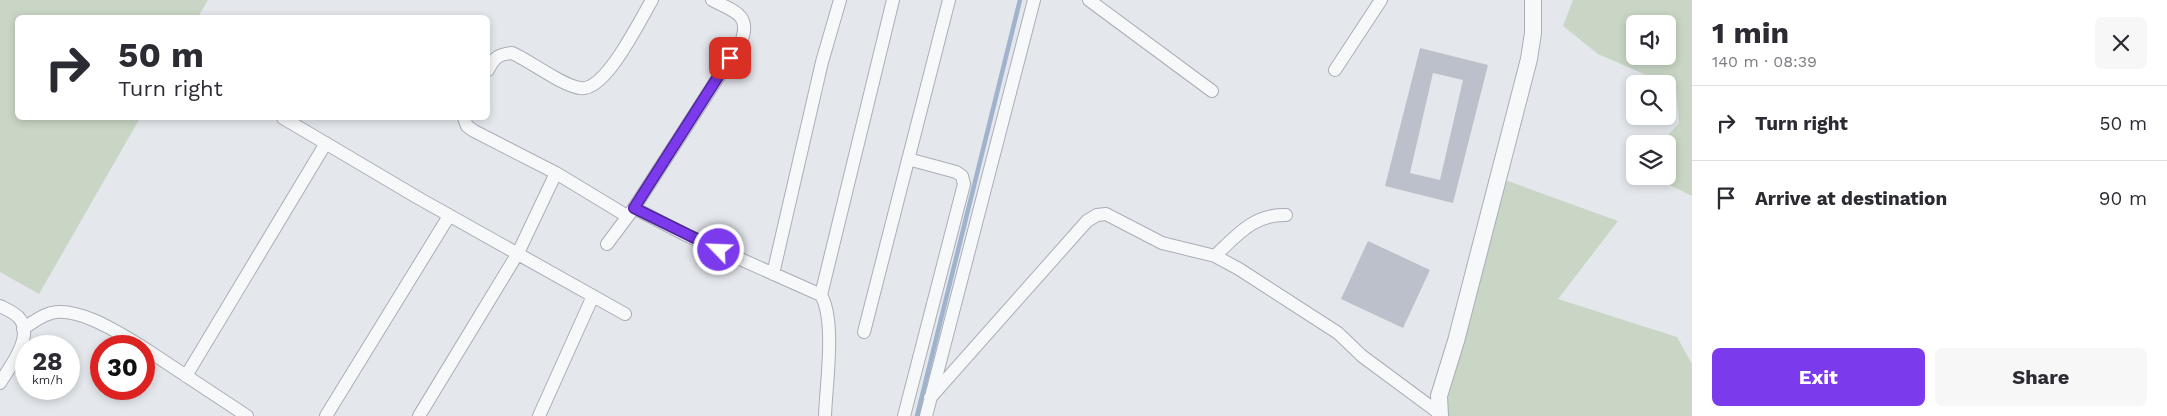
<!DOCTYPE html>
<meta charset="utf-8">
<style>
:root{--surface:#fff;--page:#f7f7f7;--text:#2b2b33;--muted:#7c7c81;--line:#e1e1e2;--accent:#7c3aed}
body{margin:0;font-family:"Work Sans",sans-serif;background:var(--page);color:var(--text);height:100vh;display:flex;flex-direction:column;font-size:19px;white-space:nowrap}
*{box-sizing:border-box;margin:0}
p{font-size:16px;color:var(--muted)}
.icon{flex:none;width:28px;height:28px;fill:none;stroke:currentColor;stroke-width:2;stroke-linecap:round;stroke-linejoin:round}
.map{position:relative;flex:1;overflow:hidden}
.drawer{display:flex;flex-direction:column;background:var(--surface);width:475px}
.drawer>*{flex:none}
.top-card{position:absolute;left:15px;top:15px;width:475px;height:105px;border-radius:8px;box-shadow:0 2px 8px #0003;background:#fff;color:var(--text);overflow:hidden}
.buttons{position:absolute;left:1626px;top:15px;display:grid;gap:10px}
.buttons a{display:grid;place-items:center;width:50px;height:50px;border-radius:8px;background:var(--surface);box-shadow:0 2px 8px #0003;font-size:25px}
.speed{position:absolute;left:15px;top:335px;display:flex;gap:10px;font-size:25px;font-weight:700;text-align:center}
.speed>*{display:grid;place-content:center;width:65px;height:65px;border-radius:50%;background:var(--surface);box-shadow:0 2px 8px #0003;line-height:1}
.speed small{font-size:12px;font-weight:400}
.speed .limit{border:8px solid #d22;background:#fff;color:#111}
.pin{position:absolute;display:grid;place-items:center;width:42px;height:42px;color:#fff;margin:-21px;border-radius:10px;box-shadow:0 2px 8px #0006}
.me{position:absolute;width:55px;margin:-28px;rotate:294deg;stroke-linejoin:round;filter:drop-shadow(0 0 4px #0008)}
.turn{display:flex;align-items:center;gap:18px;height:105px;padding:0 20px;font-size:22px}
.turn .icon{width:65px;height:65px;stroke-width:2.5}
.turn b{display:block;font-size:35px;line-height:42px}
.round{display:grid;place-items:center;flex:none;width:52px;height:52px;border-radius:8px;background:var(--page)}
.headline{display:flex;align-items:center;justify-content:space-between;height:85px;padding:0 20px}
h1{font-size:30px;font-weight:700;line-height:38px}
.primary-button{display:flex;gap:10px;margin-top:auto;padding:10px 20px}
.primary-button a{flex:1;height:58px;border-radius:8px;background:var(--accent);color:#fff;font-size:20px;font-weight:700;line-height:58px;text-align:center}
.primary-button a+a{background:var(--page);color:var(--text)}
ul{padding:0;list-style:none}
li{display:flex;align-items:center;gap:15px;height:75px;padding:0 20px;border-top:1px solid var(--line)}
li div{flex:1}
li b{display:block;font-size:19px}
li em{font-style:normal}
main{display:flex;flex:1;min-height:0}
.map>svg:first-child{display:block}
.green{fill:#c9d6c5;fill-rule:evenodd}
.lines{fill:none;stroke-linecap:round;stroke-linejoin:round}
.stream{stroke:#9fb4cc;stroke-width:4.5}
.building{fill:#bbc0ca;fill-rule:evenodd}
.minor-casing{stroke:#a9aeb7;stroke-width:14}
.tertiary-casing{stroke:#a9aeb7;stroke-width:18}
.minor{stroke:#f7f8fa;stroke-width:12}
.tertiary{stroke:#f7f8fa;stroke-width:16}
.route-casing{stroke:#51269a;stroke-width:12}
.route{stroke:#7c3aed;stroke-width:9}
</style>
<main>
<div class="map">
<svg width="1692" height="416" viewBox="0 0 1692 416">
<rect width="100%" height="100%" fill="#e4e7ec"/>
<path class="green" d="M 0,0 L 208,0 L 198,17 L 18,18 L 18,118 L 140,118 L 39,294 L 0,272 Z
M 1573,0 L 1692,0 L 1692,196 L 1651,176 L 1668,176 L 1668,144 L 1660,144 L 1679,123 L 1676,88 L 1598,54 L 1563,26 ZM 1635,24 L 1668,24 L 1668,56 L 1635,56 Z
M 1505,180 L 1618,221 L 1558,299 L 1677,337 L 1692,364 L 1692,416 L 1448,416 L 1446,406 L 1466,322 Z"/>
<g class="lines">
<path class="stream" d="M 917,416 L 1020,0"/>
</g>
<path class="building" d="M 1420,48 L 1488,65 L 1453,203 L 1385,186 ZM 1433,73 L 1463,80 L 1440,180 L 1410,173 Z
M 1368,241 L 1430,270 L 1403,328 L 1341,299 Z"/>
<g class="lines">
<defs>
<path id="minor" d="M 1089,0 L 1212,91
M 488,70 C 494,58 498,54 512,53 C 532,62 561,85 580,88 C 605,93 640,20 652,0
M 1335,70 L 1381,0
M 283,118 L 420,199 L 625,314
M 464,118 L 467,126 L 474,131 L 556,173 L 627,216
M 634,208 L 684,234 L 821,295 C 836,321 826,384 825,416
M 607,244 L 634,208 L 741,42 C 752,14 733,11 712,0
M 1215,256 C 1237,235 1254,214 1286,215
M 773,274 L 822,62 L 840,0
M 821,295 L 893,0
M 0,306 C 6,309 16,313 20,319 C 34,337 9,368 0,383
M 23,329 C 31,323 41,316 51,313 C 78,306 119,333 141,346
M 864,332 L 949,0
M 144,348 L 247,416
M 186,376 L 326,143
M 930,398 L 1087,221 L 1097,215 L 1106,214 L 1162,243 L 1215,256 L 1239,269 L 1338,333 L 1362,356 L 1439,413
M 326,416 L 449,216
M 419,416 L 518,253 L 556,173
M 539,416 L 593,296
M 904,416 L 964,184 L 962,176 L 956,172 L 908,159
M 926,416 L 1034,0"/>
<path id="tertiary" d="M 1440,416 L 1439,396 L 1456,341 L 1529,59 L 1533,33 L 1533,0"/>
</defs>
<use href="#minor" class="minor-casing"/>
<use href="#tertiary" class="tertiary-casing"/>
<use href="#minor" class="minor"/>
<use href="#tertiary" class="tertiary"/>
</g>
<g class="lines">
<defs>
<path id="route" d="M 719,250 L 634,208 L 730,58"/>
</defs>
<use href="#route" class="route-casing"/>
<use href="#route" class="route"/>
</g>
</svg>
<div class="buttons">
<a><svg class="icon" aria-label="sound" viewBox="0 0 24 24"><path d="M4 9h4l5-4v14l-5-4H4zM17 9q2 3 0 6"/></svg></a>
<a><svg class="icon" aria-label="search" viewBox="0 0 24 24"><circle cx="10" cy="10" r="6"/><path d="M15 15l6 6"/></svg></a>
<a><svg class="icon" aria-label="layers" viewBox="0 0 24 24"><path d="M12 4l9 5-9 5-9-5zM3 14l9 5 9-5"/></svg></a>
</div>
<div class="speed"><div>28<small>km/h</small></div><div class="limit">30</div></div>
<div class="pin" style="left:730px;top:58px;background:#d93025"><svg class="icon" aria-label="arrive" viewBox="0 0 24 24"><path d="M6 21V4h12l-3 4 3 4H6"/></svg></div>
<svg class="me" style="left:719px;top:250px" viewBox="-20 -20 40 40"><circle r="17" fill="#7c3aed" stroke="#fff" stroke-width="3"/><path d="M0-11L8 9 0 5-8 9z" fill="#fff"/></svg>
<div class="top-card">
<div class="turn"><svg class="icon" aria-label="right" viewBox="0 0 24 24"><path d="M7 20v-9h11M14 6l5 5-5 5"/></svg><div><b>50 m</b>Turn right</div></div>
</div>
</div>
<section class="drawer">
<div class="headline"><div><h1>1 min</h1><p>140 m · 08:39</p></div><a class="round"><svg class="icon" aria-label="close" viewBox="0 0 24 24"><path d="M6 6l12 12M18 6L6 18"/></svg></a></div>
<ul>
<li><svg class="icon" aria-label="right" viewBox="0 0 24 24"><path d="M7 20v-9h11M14 6l5 5-5 5"/></svg><div><b>Turn right</b></div><em>50 m</em></li>
<li><svg class="icon" aria-label="arrive" viewBox="0 0 24 24"><path d="M6 21V4h12l-3 4 3 4H6"/></svg><div><b>Arrive at destination</b></div><em>90 m</em></li>
</ul>
<div class="primary-button"><a>Exit</a><a>Share</a></div>
</section>
</main>
